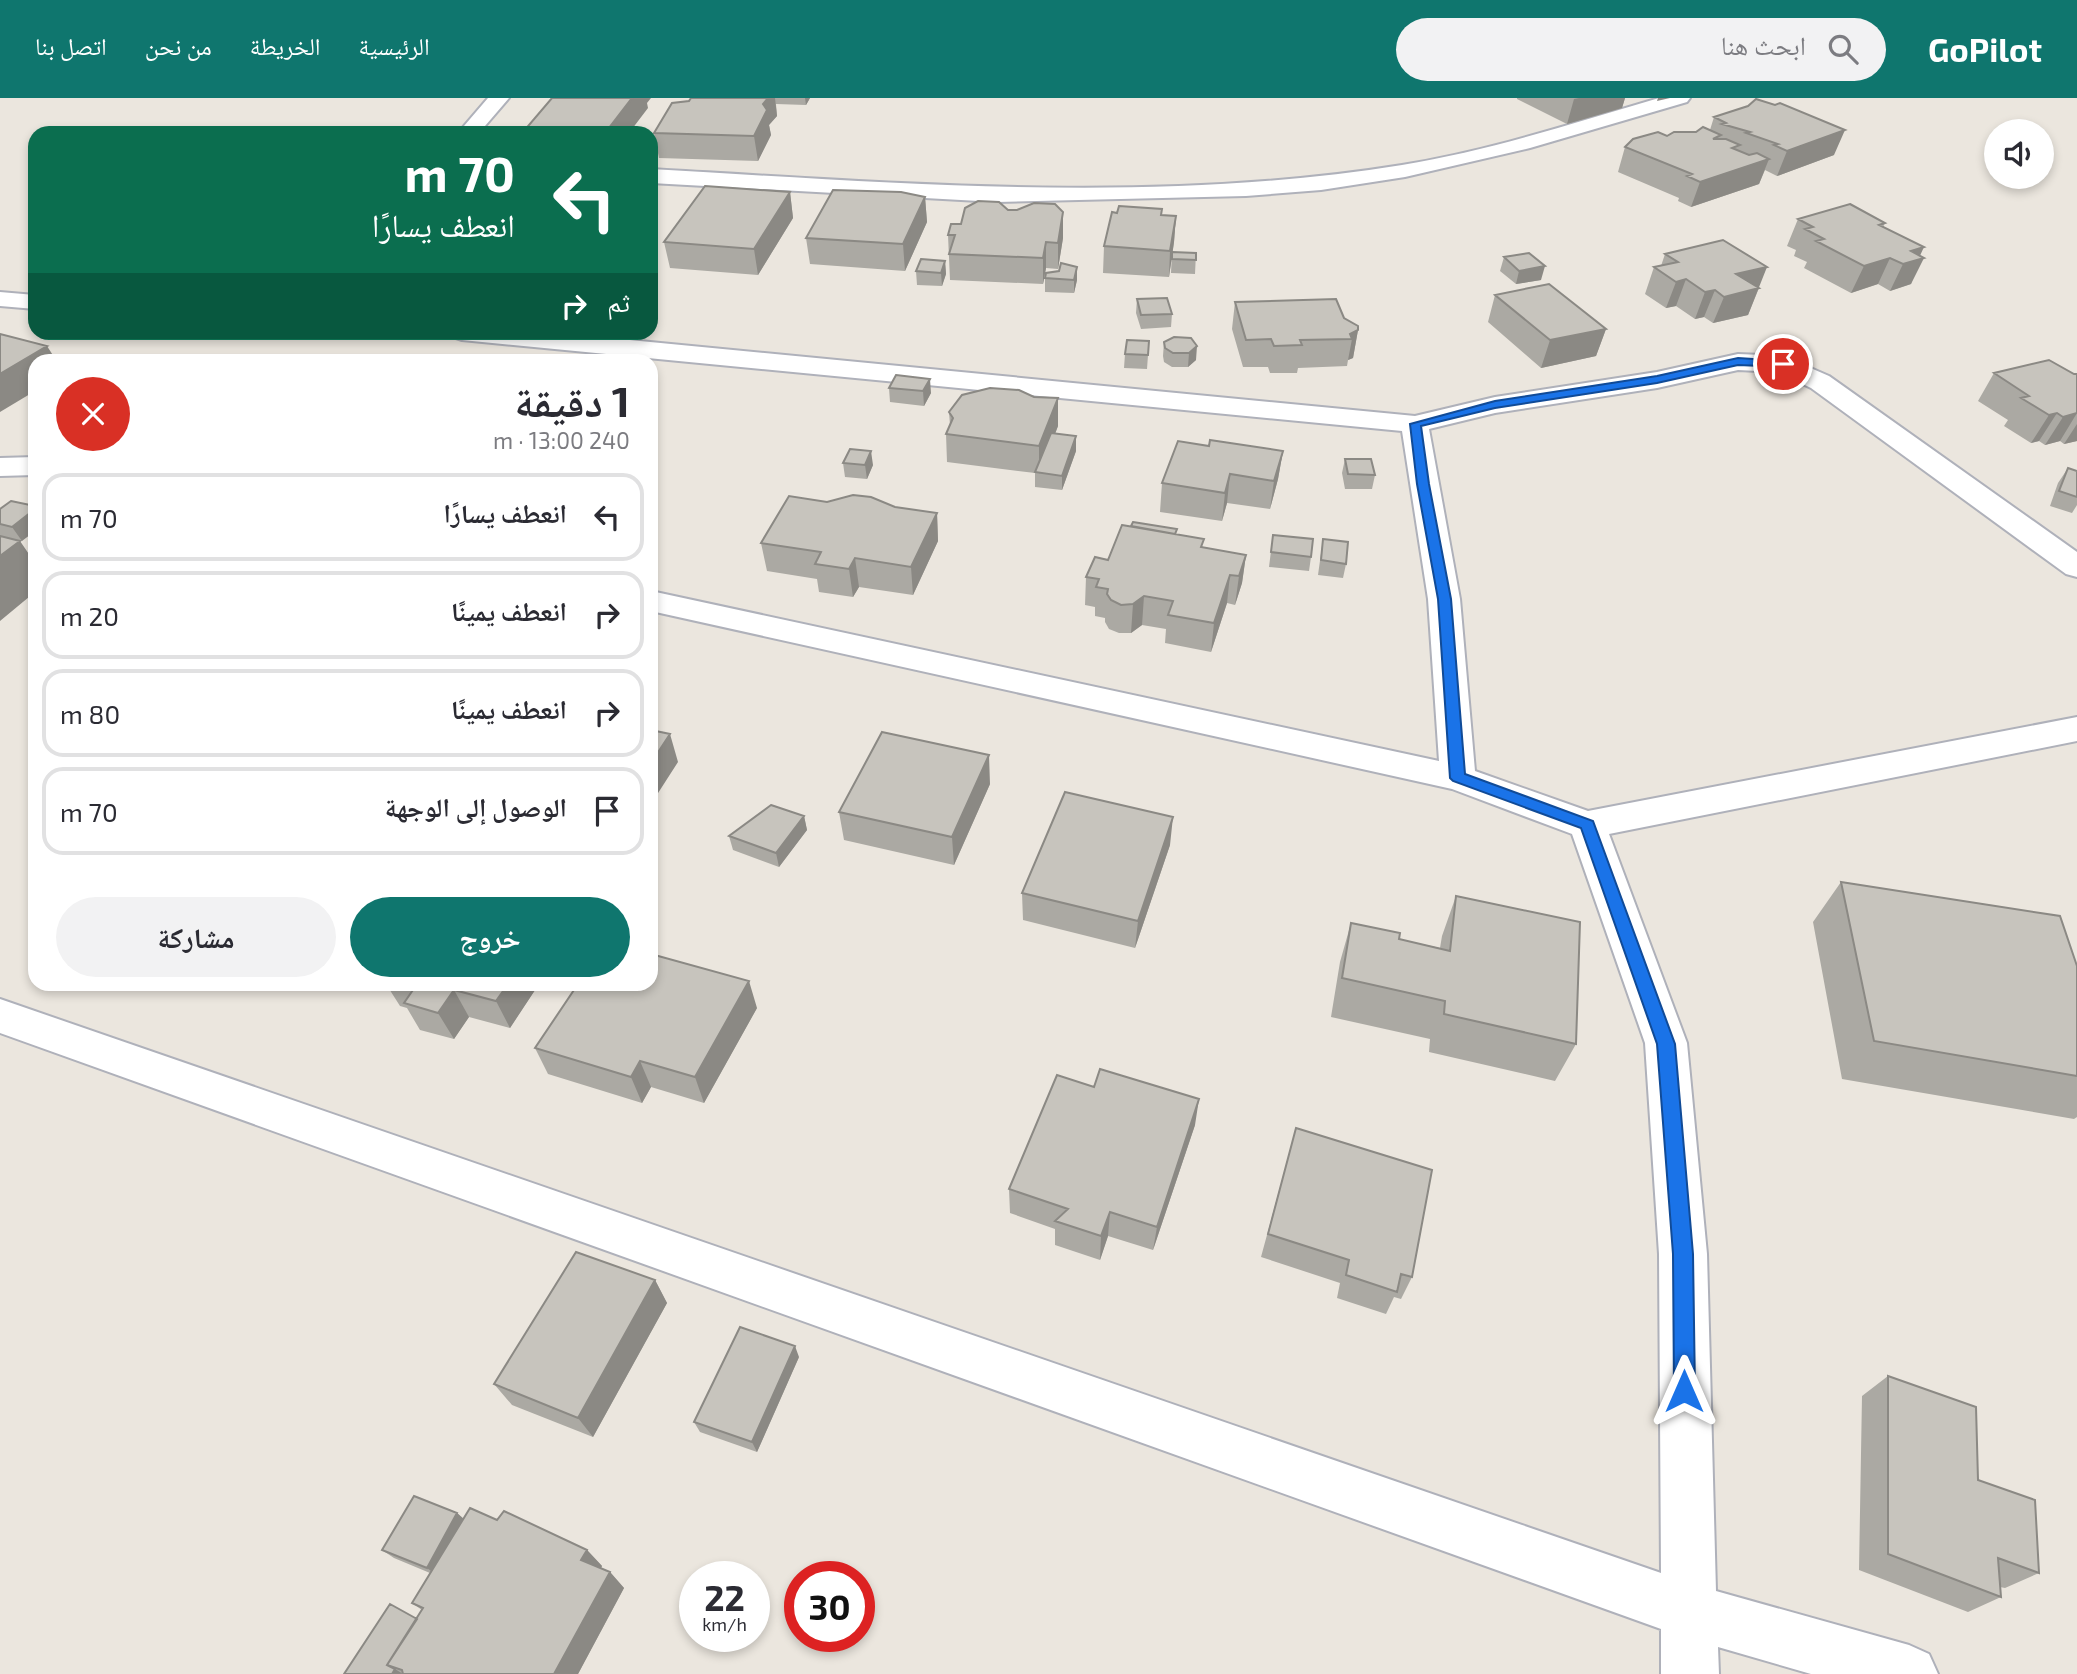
<!DOCTYPE html>
<html lang="ar">
<meta charset="utf-8">
<style>
:root{--surface:#fff;--page:#f2f2f3;--text:#2b2b33;--muted:#7c7c81;--line:#e1e1e2;--accent:#0f766e}
body{margin:0;font-family:"Exo 2","Noto Naskh Arabic",sans-serif;background:var(--page);color:var(--text);direction:rtl;height:100vh;display:flex;flex-direction:column;font-size:26px;white-space:nowrap}
*{box-sizing:border-box;margin:0}
p{font-size:23px;color:var(--muted)}
.icon{flex:none;width:38px;height:38px;fill:none;stroke:currentColor;stroke-width:2;stroke-linecap:round;stroke-linejoin:round}
.map{position:relative;flex:1;overflow:hidden;direction:ltr}
.sheet{position:absolute;left:28px;top:256px;width:630px;height:637px;display:flex;flex-direction:column;background:var(--surface);border-radius:21px;box-shadow:0 4px 10px #0003;direction:rtl}
.sheet>*{flex:none}
.top-card{position:absolute;left:28px;top:28px;width:630px;height:214px;border-radius:21px;box-shadow:0 4px 10px #0003;direction:rtl;background:#0b6e4f;color:#fff;overflow:hidden}
.buttons{position:absolute;left:1984px;top:21px;display:grid;gap:14px}
.buttons a{display:grid;place-items:center;width:70px;height:70px;border-radius:50%;background:var(--surface);box-shadow:0 4px 10px #0003;font-size:35px}
.speed{position:absolute;left:679px;top:1463px;display:flex;gap:14px;font-size:35px;font-weight:700;text-align:center}
.speed>*{display:grid;place-content:center;width:91px;height:91px;border-radius:50%;background:var(--surface);box-shadow:0 4px 10px #0003;line-height:1}
.speed small{font-size:18px;font-weight:400}
.speed .limit{border:10px solid #d22;background:#fff;color:#111}
.pin{position:absolute;display:grid;place-items:center;width:60px;height:60px;color:#fff;margin:-30px;border:4px solid #fff;border-radius:50%;box-shadow:0 2px 7px #0007}
.me{position:absolute;width:77px;margin:-38px;rotate:0deg;stroke-linejoin:round;filter:drop-shadow(0 0 5px #0008)}
.turn{display:flex;align-items:center;gap:24px;height:147px;padding:0 28px;font-size:32px}
.turn .icon{width:91px;height:91px;stroke-width:2.5}
.turn b{display:block;font-size:49px;line-height:60px}
.then{display:flex;align-items:center;height:66px;padding:0 28px;background:#0003;gap:14px;font-size:26px}
.round{display:grid;place-items:center;flex:none;width:74px;height:74px;border-radius:37px;background:var(--page)}
.headline{display:flex;align-items:center;justify-content:space-between;height:119px;padding:0 28px}
h1{font-size:42px;font-weight:700;line-height:52px}
.button{display:flex;gap:14px;margin-top:auto;padding:14px 28px}
.button a{flex:1;height:80px;border-radius:42px;background:var(--accent);color:#fff;font-size:28px;font-weight:700;line-height:80px;text-align:center}
.button a+a{background:var(--page);color:var(--text)}
ul{padding:0;list-style:none}
li{display:flex;align-items:center;gap:21px;height:88px;margin:0 14px 10px;padding:0 14px;border:4px solid var(--line);border-radius:21px}
li div{flex:1}
li b{display:block;font-size:26px}
li em{font-style:normal}
header{display:flex;align-items:center;gap:42px;box-sizing:border-box;height:98px;padding:0 35px;background:var(--accent);color:#fff}
header strong{font-size:33px}
nav{display:flex;gap:38px;margin-inline-start:auto;font-size:24px}
.search{width:490px;height:63px;background:var(--page);display:flex;align-items:center;gap:18px;box-sizing:border-box;padding:0 24px;border-radius:38px;color:var(--muted);font-size:26px}
.map>svg:first-child{display:block}
.lines{fill:none;stroke-linecap:round;stroke-linejoin:round}
.minor-casing{stroke:#afb1ba;stroke-width:4}
.minor{fill:#fff;fill-rule:evenodd}
.wall{fill:#aba9a3}
.shaded-wall{fill:#8b8984}
.building{fill:#c7c4bd;stroke:#8b8984;stroke-width:2}
.route{fill:#1a73e8;stroke:#114b97;stroke-width:2}
</style>
<header>
<strong>GoPilot</strong>
<div class="search"><svg class="icon" aria-label="search" viewBox="0 0 24 24"><circle cx="10" cy="10" r="6"/><path d="M15 15l6 6"/></svg>ابحث هنا</div>
<nav><a>الرئيسية</a><a>الخريطة</a><a>من نحن</a><a>اتصل بنا</a></nav>
</header>
<div class="map">
<svg width="2077" height="1576" viewBox="0 0 2077 1576">
<rect width="100%" height="100%" fill="#ebe6de"/>
<g class="lines">
<defs>
<path id="minor" d="M 488,0 L 509,0 L 479,35 L 458,35 Z
M 1659,0 L 1690,0 L 1687,4 L 1530,50 L 1405,79 L 1321,92 L 1246,98 L 997,104 L 651,85 L 651,71 C 900,85 1154,107 1402,67 C 1489,53 1574,25 1659,0 Z
M 0,194 L 35,197 L 35,211 L 0,208 Z
M 450,234 L 547,234 L 1415,318 L 1495,299 L 1657,274 L 1738,256 L 1783,258 L 1829,278 L 2077,454 L 2077,479 L 2066,476 L 1811,290 L 1778,274 L 1738,272 L 1657,290 L 1495,315 L 1429,331 L 1460,501 L 1475,673 L 1588,713 L 2077,619 L 2077,643 L 1609,736 L 1687,945 L 1707,1156 L 1716,1493 L 1909,1547 L 1929,1556 L 1938,1576 L 1811,1576 L 1718,1549 L 1719,1576 L 1661,1576 L 1661,1531 L 0,935 L 0,901 L 1661,1475 L 1659,1156 L 1645,945 L 1572,736 L 1452,691 L 651,513 L 651,493 L 1439,663 L 1428,501 L 1402,333 L 462,242 L 453,239 Z
M 35,359 L 35,377 L 0,378 L 0,360 Z"/>
</defs>
<use href="#minor" class="minor-casing"/>
<use href="#minor" class="minor"/>
</g>
<path class="wall" d="M 691,0 L 810,0 L 806,7 L 776,6 L 777,18 L 769,27 L 771,37 L 758,63 L 659,60 L 654,35 Z
M 1517,0 L 1625,0 L 1622,10 L 1567,26 L 1517,1 Z
M 1714,19 L 1834,57 L 1777,78 L 1765,72 L 1759,86 L 1691,109 L 1678,103 L 1679,100 L 1618,74 L 1625,49 L 1667,38 L 1710,32 Z
M 790,94 L 793,120 L 758,177 L 670,170 L 664,144 Z
M 925,99 L 927,124 L 905,173 L 810,166 L 806,140 Z
M 1008,112 L 1063,140 L 1058,171 L 1046,170 L 1043,186 L 950,182 L 948,137 L 961,126 Z
M 1161,117 L 1176,118 L 1174,144 L 1169,179 L 1103,175 L 1104,148 Z
M 1798,121 L 1885,125 L 1883,129 L 1920,158 L 1911,186 L 1890,193 L 1878,186 L 1851,195 L 1804,170 L 1807,164 L 1794,158 L 1796,152 L 1787,148 Z
M 1172,154 L 1196,155 L 1195,176 L 1171,175 Z
M 1665,156 L 1759,190 L 1748,217 L 1713,225 L 1704,219 L 1695,221 L 1676,208 L 1666,210 L 1645,196 L 1654,169 L 1661,168 Z
M 1504,159 L 1541,182 L 1516,186 L 1500,173 Z
M 945,163 L 946,176 L 942,188 L 917,187 L 916,173 Z
M 1045,180 L 1077,182 L 1074,195 L 1045,194 Z
M 1495,197 L 1606,231 L 1596,258 L 1541,270 L 1488,224 Z
M 1137,201 L 1172,216 L 1171,229 L 1141,231 L 1136,215 Z
M 1235,204 L 1344,220 L 1358,232 L 1353,260 L 1348,262 L 1347,268 L 1298,270 L 1297,275 L 1270,275 L 1268,269 L 1243,269 L 1232,231 Z
M 1174,239 L 1196,262 L 1188,269 L 1172,269 L 1164,264 L 1163,258 L 1164,244 Z
M 1149,243 L 1147,271 L 1124,270 L 1125,256 Z
M 1994,275 L 2077,276 L 2077,343 L 2064,346 L 2060,343 L 2045,347 L 2039,343 L 2031,345 L 2004,328 L 2008,322 L 1978,303 Z
M 896,277 L 931,295 L 924,308 L 890,304 L 889,290 Z
M 1058,300 L 1058,328 L 1055,336 L 1076,353 L 1062,392 L 1035,389 L 1035,375 L 947,364 L 946,336 L 950,327 L 949,314 Z
M 1209,348 L 1283,353 L 1278,381 L 1270,411 L 1227,405 L 1222,423 L 1160,414 L 1162,385 Z
M 1345,361 L 1375,377 L 1372,391 L 1345,391 L 1342,375 Z
M 843,365 L 873,367 L 867,381 L 845,379 Z
M 2068,370 L 2077,373 L 2077,407 L 2072,415 L 2050,408 L 2058,385 Z
M 11,403 L 22,443 L 0,438 L 0,411 Z
M 827,404 L 895,409 L 937,415 L 938,443 L 913,497 L 859,489 L 853,499 L 819,494 L 817,481 L 767,473 L 761,445 Z
M 1177,436 L 1203,449 L 1246,457 L 1242,485 L 1235,507 L 1227,505 L 1211,554 L 1165,545 L 1166,531 L 1142,527 L 1131,535 L 1119,535 L 1109,531 L 1105,524 L 1105,520 L 1095,518 L 1095,509 L 1085,507 L 1086,479 L 1108,462 Z
M 1273,437 L 1311,459 L 1309,473 L 1269,469 Z
M 1323,441 L 1346,466 L 1343,480 L 1318,477 Z
M 990,686 L 954,767 L 844,742 L 839,714 Z
M 804,718 L 807,732 L 779,769 L 733,752 L 729,738 Z
M 1170,747 L 1135,850 L 1023,822 L 1022,795 Z
M 1841,784 L 2077,978 L 2077,1019 L 2074,1021 L 1842,981 L 1813,824 Z
M 1456,798 L 1576,946 L 1555,983 L 1429,954 L 1430,941 L 1331,919 L 1340,864 L 1351,825 L 1399,841 L 1440,850 L 1442,838 Z
M 386,886 L 539,886 L 510,930 L 469,919 L 454,941 L 420,932 L 407,910 L 400,908 Z
M 757,910 L 704,1005 L 651,989 L 642,1005 L 548,976 L 535,950 Z
M 1195,1027 L 1153,1152 L 1108,1138 L 1100,1162 L 1055,1147 L 1055,1131 L 1010,1115 L 1009,1091 Z
M 1296,1030 L 1412,1179 L 1401,1201 L 1394,1199 L 1386,1216 L 1337,1200 L 1340,1185 L 1261,1159 Z
M 655,1182 L 667,1205 L 593,1339 L 512,1307 L 494,1286 Z
M 799,1259 L 757,1354 L 700,1334 L 694,1324 Z
M 1888,1278 L 1978,1382 L 2039,1475 L 2005,1490 L 2000,1489 L 2001,1499 L 1968,1514 L 1859,1472 L 1862,1298 Z
M 457,1415 L 464,1421 L 497,1422 L 587,1452 L 602,1468 L 601,1470 L 610,1474 L 624,1490 L 578,1576 L 344,1576 L 417,1521 L 422,1512 L 412,1505 L 430,1475 L 394,1460 L 382,1452 Z"/>
<path class="shaded-wall" d="M 632,0 L 651,0 L 647,5 L 648,10 L 629,35 L 605,35 Z
M 768,0 L 775,0 L 777,18 L 769,27 L 771,37 L 758,63 L 754,38 L 763,6 Z
M 805,0 L 810,0 L 806,7 Z
M 1579,0 L 1625,0 L 1622,10 L 1567,26 L 1574,1 Z
M 1658,0 L 1670,0 L 1657,3 Z
M 1845,32 L 1834,57 L 1777,78 L 1787,53 Z
M 1769,61 L 1759,86 L 1691,109 L 1700,84 Z
M 790,94 L 793,120 L 758,177 L 754,151 Z
M 925,99 L 927,124 L 905,173 L 903,146 Z
M 1063,114 L 1063,140 L 1058,171 L 1058,145 Z
M 1176,118 L 1174,144 L 1169,179 L 1170,153 Z
M 1046,144 L 1046,170 L 1043,186 L 1043,160 Z
M 1924,149 L 1918,162 L 1924,160 L 1911,186 L 1890,193 L 1903,166 L 1911,153 Z
M 1890,160 L 1878,186 L 1851,195 L 1864,168 Z
M 945,163 L 946,176 L 942,188 L 941,175 Z
M 1545,168 L 1541,182 L 1516,186 L 1519,173 Z
M 1077,169 L 1077,182 L 1074,195 L 1074,182 Z
M 1767,169 L 1748,217 L 1713,225 L 1724,199 L 1736,176 Z
M 1686,181 L 1676,208 L 1666,210 L 1676,184 Z
M 1715,192 L 1704,219 L 1695,221 L 1705,194 Z
M 1606,231 L 1596,258 L 1541,270 L 1550,242 Z
M 1358,232 L 1353,260 L 1348,262 L 1352,241 L 1350,236 Z
M 47,248 L 56,262 L 35,262 L 35,293 L 0,314 L 0,276 Z
M 1197,248 L 1196,262 L 1188,269 L 1189,255 Z
M 930,281 L 931,295 L 924,308 L 923,293 Z
M 1058,300 L 1058,328 L 1039,376 L 1039,348 Z
M 2057,315 L 2039,343 L 2031,345 L 2049,317 Z
M 2077,315 L 2060,343 L 2045,347 L 2063,319 Z
M 2077,326 L 2077,343 L 2064,346 Z
M 1076,338 L 1076,353 L 1062,392 L 1062,378 Z
M 871,353 L 873,367 L 867,381 L 865,367 Z
M 1283,353 L 1278,381 L 1270,411 L 1274,383 Z
M 1230,376 L 1227,405 L 1222,423 L 1225,395 Z
M 35,411 L 35,433 L 22,443 L 12,429 Z
M 937,415 L 938,443 L 913,497 L 911,469 Z
M 20,443 L 35,465 L 35,494 L 0,523 L 0,458 Z
M 1246,457 L 1242,485 L 1235,507 L 1239,478 Z
M 855,460 L 859,489 L 853,499 L 849,471 Z
M 1230,477 L 1227,505 L 1211,554 L 1214,525 Z
M 1144,498 L 1142,527 L 1131,535 L 1133,506 Z
M 670,636 L 678,664 L 651,706 L 651,665 Z
M 989,657 L 990,686 L 954,767 L 952,739 Z
M 804,718 L 807,732 L 779,769 L 776,755 Z
M 1173,719 L 1170,747 L 1135,850 L 1138,823 Z
M 749,883 L 757,910 L 704,1005 L 695,979 Z
M 508,886 L 539,886 L 510,930 L 496,903 Z
M 454,892 L 469,919 L 454,941 L 438,915 Z
M 640,963 L 651,989 L 642,1005 L 631,979 Z
M 1199,1001 L 1195,1027 L 1153,1152 L 1157,1129 Z
M 1110,1114 L 1108,1138 L 1100,1162 L 1101,1138 Z
M 655,1182 L 667,1205 L 593,1339 L 578,1320 Z
M 795,1248 L 799,1259 L 757,1354 L 752,1344 Z
M 457,1415 L 467,1424 L 438,1478 L 427,1470 Z
M 587,1452 L 602,1468 L 597,1478 L 581,1462 Z
M 610,1474 L 624,1490 L 578,1576 L 554,1576 Z
M 395,1571 L 403,1576 L 392,1576 Z"/>
<path class="building" d="M 552,0 L 632,0 L 605,35 L 523,34 Z
M 691,0 L 768,0 L 763,6 L 767,12 L 754,38 L 654,35 L 672,5 L 689,3 Z
M 1756,1 L 1775,7 L 1780,5 L 1845,32 L 1787,53 L 1774,47 L 1778,46 L 1746,35 L 1750,34 L 1722,26 L 1726,25 L 1714,19 L 1748,8 Z
M 1703,29 L 1721,37 L 1713,41 L 1726,41 L 1740,47 L 1732,50 L 1749,57 L 1757,55 L 1769,61 L 1700,84 L 1687,78 L 1692,76 L 1625,49 L 1633,41 L 1658,34 L 1667,38 L 1674,34 L 1696,34 Z
M 705,88 L 790,94 L 754,151 L 664,144 Z
M 833,92 L 901,94 L 925,99 L 903,146 L 806,140 Z
M 978,103 L 999,104 L 1008,112 L 1017,112 L 1034,105 L 1055,106 L 1063,114 L 1058,145 L 1046,144 L 1043,160 L 949,156 L 955,137 L 948,137 L 951,126 L 961,126 L 965,110 Z
M 1850,106 L 1885,125 L 1879,127 L 1924,149 L 1911,153 L 1924,160 L 1903,166 L 1890,160 L 1864,168 L 1816,143 L 1824,141 L 1805,131 L 1813,129 L 1798,121 Z
M 1119,108 L 1162,111 L 1161,117 L 1176,118 L 1170,153 L 1104,148 L 1112,114 L 1117,115 Z
M 1723,142 L 1767,169 L 1736,176 L 1759,190 L 1724,199 L 1715,192 L 1705,194 L 1686,181 L 1676,184 L 1654,169 L 1678,164 L 1665,156 Z
M 1172,154 L 1196,155 L 1196,162 L 1172,161 Z
M 1529,155 L 1545,168 L 1519,173 L 1504,159 Z
M 921,161 L 945,163 L 941,175 L 916,173 Z
M 1061,165 L 1077,169 L 1074,182 L 1045,180 L 1046,175 L 1059,173 Z
M 1549,186 L 1606,231 L 1550,242 L 1495,197 Z
M 1167,200 L 1172,216 L 1141,217 L 1137,201 Z
M 1336,201 L 1344,220 L 1358,228 L 1358,232 L 1350,236 L 1352,241 L 1300,242 L 1302,247 L 1274,248 L 1271,241 L 1246,242 L 1235,204 Z
M 0,236 L 47,248 L 0,276 Z
M 1174,239 L 1191,240 L 1197,248 L 1189,255 L 1173,255 L 1165,250 L 1164,244 Z
M 1127,242 L 1149,243 L 1148,257 L 1125,256 Z
M 2049,262 L 2074,276 L 2077,276 L 2077,315 L 2063,319 L 2057,315 L 2049,317 L 2021,300 L 2029,298 L 1994,275 Z
M 896,277 L 930,281 L 923,293 L 889,290 Z
M 990,290 L 1019,292 L 1034,299 L 1058,300 L 1039,348 L 946,336 L 953,320 L 949,314 L 962,297 Z
M 1051,335 L 1076,338 L 1062,378 L 1035,374 Z
M 1210,342 L 1283,353 L 1274,383 L 1230,376 L 1225,395 L 1162,385 L 1178,343 L 1209,348 Z
M 850,351 L 871,353 L 865,367 L 843,365 Z
M 1345,361 L 1371,361 L 1375,377 L 1348,376 Z
M 2068,370 L 2077,373 L 2077,399 L 2059,393 Z
M 853,397 L 871,399 L 895,409 L 937,415 L 911,469 L 855,460 L 849,471 L 815,466 L 821,454 L 761,445 L 789,398 L 827,404 Z
M 11,403 L 35,408 L 35,411 L 12,429 L 0,426 L 0,411 Z
M 1133,424 L 1177,431 L 1175,436 L 1131,428 Z
M 1122,427 L 1204,441 L 1201,449 L 1246,457 L 1239,478 L 1230,477 L 1214,525 L 1168,517 L 1173,503 L 1144,498 L 1133,506 L 1121,507 L 1111,502 L 1107,496 L 1108,491 L 1096,489 L 1099,481 L 1086,479 L 1095,459 L 1108,462 Z
M 1273,437 L 1313,441 L 1311,459 L 1271,454 Z
M 0,438 L 20,443 L 0,458 Z
M 1323,441 L 1348,444 L 1346,466 L 1321,462 Z
M 651,632 L 670,636 L 651,665 Z
M 882,634 L 989,657 L 952,739 L 839,714 Z
M 1065,694 L 1173,719 L 1138,823 L 1022,795 Z
M 771,707 L 804,718 L 776,755 L 729,738 Z
M 1841,784 L 2060,818 L 2077,868 L 2077,978 L 1874,943 Z
M 1456,798 L 1580,824 L 1576,946 L 1444,916 L 1445,903 L 1342,880 L 1351,825 L 1400,835 L 1399,841 L 1450,853 Z
M 651,856 L 749,883 L 695,979 L 640,963 L 631,979 L 535,950 L 578,886 L 651,886 Z
M 400,886 L 508,886 L 496,903 L 454,892 L 438,915 L 404,905 L 415,889 Z
M 1100,971 L 1199,1001 L 1157,1129 L 1110,1114 L 1101,1138 L 1055,1123 L 1068,1111 L 1009,1091 L 1057,977 L 1094,989 Z
M 1296,1030 L 1432,1072 L 1412,1179 L 1401,1176 L 1397,1194 L 1346,1177 L 1349,1162 L 1268,1136 Z
M 576,1154 L 655,1182 L 578,1320 L 494,1286 Z
M 740,1229 L 795,1248 L 752,1344 L 694,1324 Z
M 1888,1278 L 1976,1309 L 1978,1382 L 2035,1402 L 2039,1475 L 1998,1460 L 2001,1499 L 1888,1456 Z
M 414,1398 L 457,1415 L 427,1470 L 382,1452 Z
M 470,1410 L 497,1422 L 504,1413 L 587,1452 L 581,1462 L 610,1474 L 554,1576 L 403,1576 L 402,1572 L 387,1567 L 423,1510 L 412,1505 Z
M 390,1506 L 417,1521 L 387,1567 L 395,1571 L 392,1576 L 344,1576 Z"/>
<path class="route" d="M 1738,260 L 1783,263 L 1788,266 L 1783,269 L 1738,267 L 1657,285 L 1495,310 L 1421,328 L 1429,386 L 1451,501 L 1465,676 L 1593,723 L 1675,946 L 1693,1156 L 1695,1293 L 1692,1300 L 1684,1303 L 1677,1300 L 1674,1293 L 1673,1156 L 1657,946 L 1581,730 L 1453,683 L 1450,680 L 1438,501 L 1417,386 L 1410,326 L 1495,303 L 1657,278 Z"/>
</svg>
<div class="buttons">
<a><svg class="icon" aria-label="sound" viewBox="0 0 24 24"><path d="M4 9h4l5-4v14l-5-4H4zM17 9q2 3 0 6"/></svg></a>
</div>
<div class="speed"><div>22<small>km/h</small></div><div class="limit">30</div></div>
<div class="pin" style="left:1783px;top:266px;background:#d93025"><svg class="icon" aria-label="arrive" viewBox="0 0 24 24"><path d="M6 21V4h12l-3 4 3 4H6"/></svg></div>
<svg class="me" style="left:1684px;top:1293px" viewBox="-20 -20 40 40"><path d="M0-17L14 15 0 8-14 15z" fill="#1a73e8" stroke="#fff" stroke-width="4"/></svg>
<div class="top-card">
<div class="turn"><svg class="icon" aria-label="left" viewBox="0 0 24 24"><path d="M17 20v-9H6M10 6l-5 5 5 5"/></svg><div><b>70 m</b>انعطف يسارًا</div></div>
<div class="then">ثم<svg class="icon" aria-label="right" viewBox="0 0 24 24"><path d="M7 20v-9h11M14 6l5 5-5 5"/></svg></div>
</div>
<section class="sheet">
<div class="headline"><div><h1>1 دقيقة</h1><p>240 m · 13:00</p></div><a class="round" style="background:#d93025;color:#fff"><svg class="icon" aria-label="close" viewBox="0 0 24 24"><path d="M6 6l12 12M18 6L6 18"/></svg></a></div>
<ul>
<li><svg class="icon" aria-label="left" viewBox="0 0 24 24"><path d="M17 20v-9H6M10 6l-5 5 5 5"/></svg><div><b>انعطف يسارًا</b></div><em>70 m</em></li>
<li><svg class="icon" aria-label="right" viewBox="0 0 24 24"><path d="M7 20v-9h11M14 6l5 5-5 5"/></svg><div><b>انعطف يمينًا</b></div><em>20 m</em></li>
<li><svg class="icon" aria-label="right" viewBox="0 0 24 24"><path d="M7 20v-9h11M14 6l5 5-5 5"/></svg><div><b>انعطف يمينًا</b></div><em>80 m</em></li>
<li><svg class="icon" aria-label="arrive" viewBox="0 0 24 24"><path d="M6 21V4h12l-3 4 3 4H6"/></svg><div><b>الوصول إلى الوجهة</b></div><em>70 m</em></li>
</ul>
<div class="button"><a>خروج</a><a>مشاركة</a></div>
</section>
</div>
